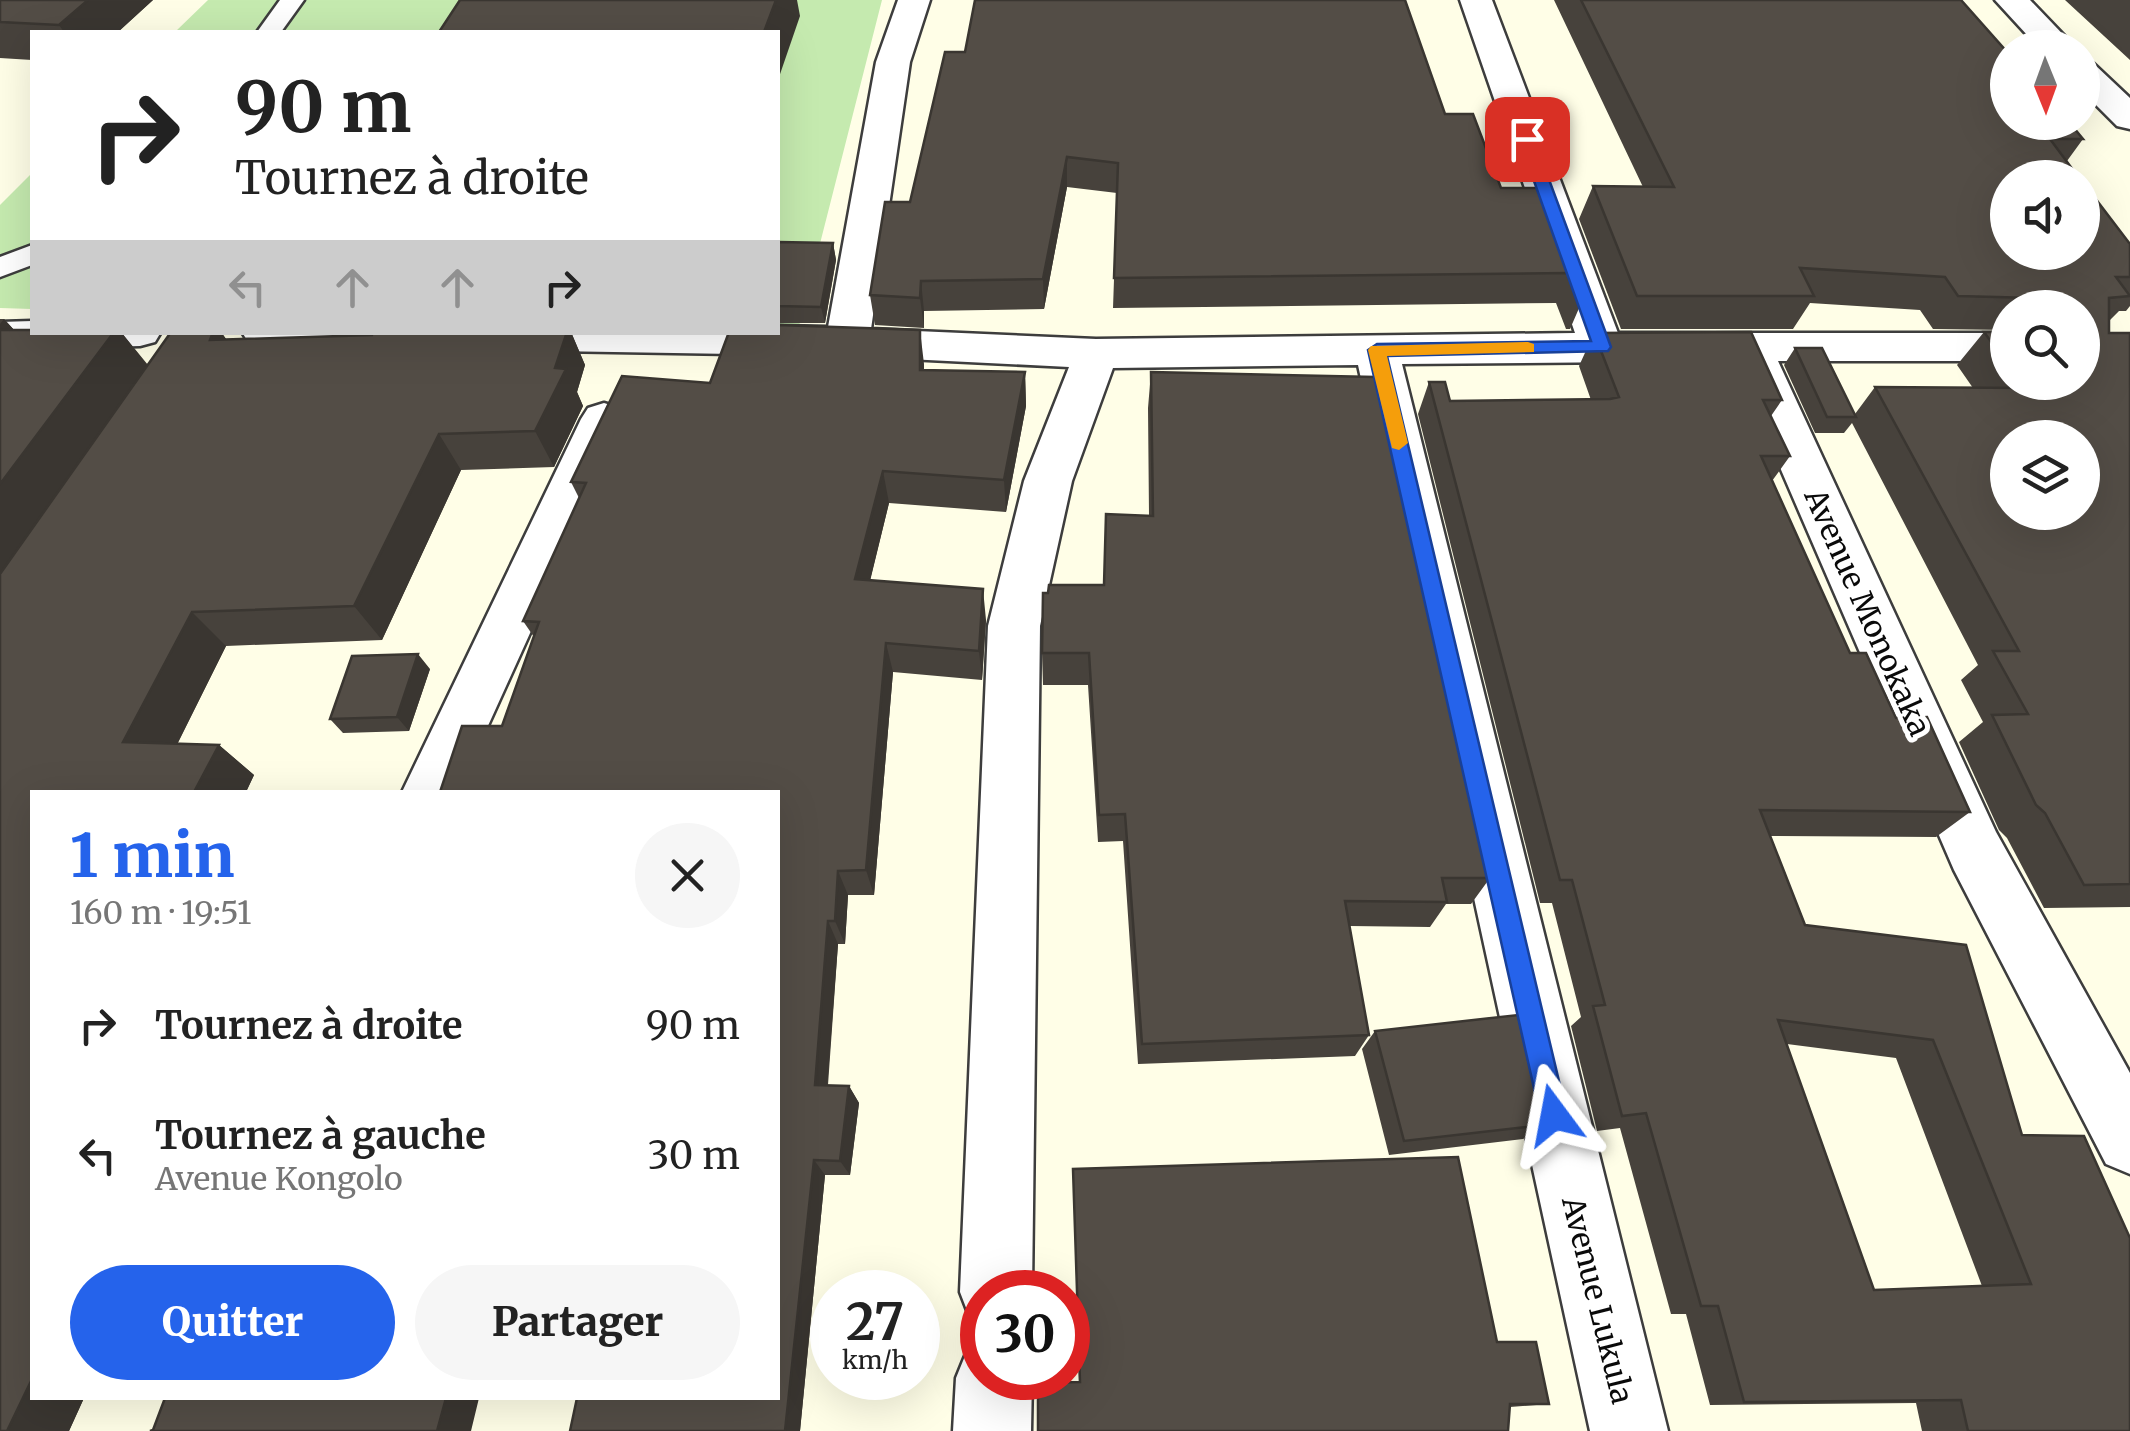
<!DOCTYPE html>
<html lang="fr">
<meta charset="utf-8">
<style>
:root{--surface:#fff;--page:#f6f6f6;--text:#222;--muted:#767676;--accent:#2563eb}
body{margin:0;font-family:Merriweather,serif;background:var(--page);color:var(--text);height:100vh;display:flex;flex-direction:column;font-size:38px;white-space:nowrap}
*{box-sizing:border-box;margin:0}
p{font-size:32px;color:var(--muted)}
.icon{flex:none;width:55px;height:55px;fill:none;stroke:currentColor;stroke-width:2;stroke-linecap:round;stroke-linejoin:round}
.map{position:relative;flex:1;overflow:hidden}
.panel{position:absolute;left:30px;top:790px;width:750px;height:610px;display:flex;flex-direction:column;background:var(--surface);border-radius:0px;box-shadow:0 10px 40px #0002}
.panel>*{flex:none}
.hud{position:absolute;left:30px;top:30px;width:750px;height:305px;border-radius:0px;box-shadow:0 10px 40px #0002;background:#fff;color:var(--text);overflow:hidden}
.needle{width:65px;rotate:179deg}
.buttons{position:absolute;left:1990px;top:30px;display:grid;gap:20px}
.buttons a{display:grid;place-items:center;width:110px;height:110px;border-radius:50%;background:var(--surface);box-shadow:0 10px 40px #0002;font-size:50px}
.speed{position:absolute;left:810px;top:1270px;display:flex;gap:20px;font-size:50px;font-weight:700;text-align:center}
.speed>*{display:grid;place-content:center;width:130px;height:130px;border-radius:50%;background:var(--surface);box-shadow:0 10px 40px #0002;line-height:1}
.speed small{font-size:25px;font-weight:400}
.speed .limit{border:15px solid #d22;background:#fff;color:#111}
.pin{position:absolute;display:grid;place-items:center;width:85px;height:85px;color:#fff;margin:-42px;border-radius:20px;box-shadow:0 5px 15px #0006}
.me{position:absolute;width:110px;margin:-55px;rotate:347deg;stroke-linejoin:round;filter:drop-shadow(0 0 8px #0008)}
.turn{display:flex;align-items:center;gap:35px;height:210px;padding:0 40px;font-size:45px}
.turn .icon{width:130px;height:130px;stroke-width:2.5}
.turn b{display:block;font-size:70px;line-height:85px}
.lanes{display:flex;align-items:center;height:95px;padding:0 40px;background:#0003;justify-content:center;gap:50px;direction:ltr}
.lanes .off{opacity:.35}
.round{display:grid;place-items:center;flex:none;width:105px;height:105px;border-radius:52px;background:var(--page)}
.summary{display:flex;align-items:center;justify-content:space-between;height:170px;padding:0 40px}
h1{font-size:60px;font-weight:800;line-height:75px;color:var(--accent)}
.action{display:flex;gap:20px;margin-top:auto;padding:20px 40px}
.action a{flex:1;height:115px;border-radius:60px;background:var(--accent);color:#fff;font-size:40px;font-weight:800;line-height:115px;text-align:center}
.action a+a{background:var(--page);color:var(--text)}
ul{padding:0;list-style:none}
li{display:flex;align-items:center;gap:30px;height:130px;padding:0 40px}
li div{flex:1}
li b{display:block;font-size:38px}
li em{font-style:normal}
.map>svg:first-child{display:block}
.green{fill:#c5eaaf}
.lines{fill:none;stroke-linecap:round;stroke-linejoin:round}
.lane-casing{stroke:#3d3d3d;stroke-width:5}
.street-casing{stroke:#3d3d3d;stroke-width:5}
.lane{fill:#fff;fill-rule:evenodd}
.street{fill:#fff;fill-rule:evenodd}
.wall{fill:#47423c;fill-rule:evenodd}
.shaded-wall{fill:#3a3631}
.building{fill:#534d46;stroke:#3a3631;stroke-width:2.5;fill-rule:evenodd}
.route{fill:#2563eb;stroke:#184099;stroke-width:2.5}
.slow{fill:#f59e0b}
.labels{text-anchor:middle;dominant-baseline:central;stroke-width:10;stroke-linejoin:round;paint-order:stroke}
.street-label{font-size:30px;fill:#0a0a0a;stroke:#fff}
</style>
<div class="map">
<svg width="2130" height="1431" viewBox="0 0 2130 1431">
<rect width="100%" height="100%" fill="#fffee7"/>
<path class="green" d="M 208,0 L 882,0 L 797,334 L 778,332 L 778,32 L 175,32 Z
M 32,173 L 32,309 L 0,308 L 0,205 Z"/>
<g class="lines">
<defs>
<path id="lane" d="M 280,0 L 304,0 L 281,32 L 257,32 Z
M 32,245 L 32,265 L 0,277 L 0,257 Z"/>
<path id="street" d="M 898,0 L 930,0 L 910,62 L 871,329 L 1096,339 L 1575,333 L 1460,0 L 1492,0 L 1618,333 L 2008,333 L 2008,361 L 1778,361 L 1996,832 L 2130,1073 L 2130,1174 L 2106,1164 L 1954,870 L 1734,361 L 1402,364 L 1668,1431 L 1590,1431 L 1358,365 L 1113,368 L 1072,481 L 1040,626 L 1032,1292 L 982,1292 L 982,1323 L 970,1318 L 960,1292 L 988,626 L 1024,481 L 1069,367 L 847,356 L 263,346 L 248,342 L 242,332 L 778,332 L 778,326 L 828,327 L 876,62 Z
M 1995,0 L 2030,0 L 2076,48 L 2039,48 Z
M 2082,61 L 2094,64 L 2130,98 L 2130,129 L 2117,126 L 2082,91 Z
M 32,321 L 32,332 L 161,332 L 155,342 L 140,346 L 0,350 L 0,322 Z
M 604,403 L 620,408 L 627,419 L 458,792 L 402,792 L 581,419 L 588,408 Z
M 982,1345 L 982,1378 L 1032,1378 L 1031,1431 L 953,1431 L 956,1378 L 967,1351 Z"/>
</defs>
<use href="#lane" class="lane-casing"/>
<use href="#street" class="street-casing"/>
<use href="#lane" class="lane"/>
<use href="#street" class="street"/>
</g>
<path class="wall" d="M 0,0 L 153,0 L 118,32 L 32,32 L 32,60 L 0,58 Z
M 1554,0 L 1961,0 L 2083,139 L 2067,161 L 2130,244 L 2130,306 L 2126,311 L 2119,311 L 2109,321 L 2109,333 L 2130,333 L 2130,907 L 2044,908 L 2007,838 L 1999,830 L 1959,742 L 1983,722 L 1961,680 L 1978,665 L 1852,423 L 1844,433 L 1815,433 L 1784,365 L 1795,348 L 1855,414 L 1875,387 L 1973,388 L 1957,365 L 1984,332 L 2008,332 L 2008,382 L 2082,382 L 2082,308 L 2008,308 L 2008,330 L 1933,329 L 1920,310 L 1810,303 L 1793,329 L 1621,329 L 1579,219 L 1593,186 L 1643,187 Z
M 2065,0 L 2130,0 L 2130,60 Z
M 945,52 L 1445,114 L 1501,188 L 1543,188 L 1583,299 L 1570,329 L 1566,329 L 1556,303 L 1113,308 L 1117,193 L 1067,187 L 1044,309 L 924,311 L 924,328 L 875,325 L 870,295 L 910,202 Z
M 778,242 L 833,243 L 836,260 L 825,323 L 778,323 Z
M 0,319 L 4,319 L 14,330 L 32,330 L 32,332 L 121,332 L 148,365 L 171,332 L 221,332 L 226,339 L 372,335 L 373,332 L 571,332 L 585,365 L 577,392 L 583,406 L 554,467 L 461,470 L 382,640 L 226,646 L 177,744 L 219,745 L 254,775 L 246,792 L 32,792 L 32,1398 L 84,1398 L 69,1431 L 0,1431 L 0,574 L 8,562 L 0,574 Z
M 1594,333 L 1782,400 L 1771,416 L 1790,456 L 1772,481 L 1850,653 L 1896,718 L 1970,812 L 1936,837 L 1770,836 L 1805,925 L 1966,945 L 2022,1135 L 2130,1431 L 1922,1431 L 1916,1403 L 1710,1405 L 1686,1314 L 1671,1314 L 1620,1128 L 1597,1131 L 1571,1026 L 1581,1017 L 1552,903 L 1540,903 L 1418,414 L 1429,382 L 1450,401 L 1591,400 L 1579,366 ZM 1787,1044 L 1896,1058 L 1982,1286 L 1874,1290 Z
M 924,364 L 924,370 L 1025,372 L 1026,406 L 1006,512 L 889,503 L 870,580 L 986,620 L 982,680 L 893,672 L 874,895 L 848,895 L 845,944 L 838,944 L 828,1085 L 849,1086 L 859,1103 L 850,1175 L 825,1175 L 800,1431 L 570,1431 L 778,792 L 502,726 L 534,637 L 523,621 L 579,498 L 571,482 L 710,383 Z
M 1151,372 L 1490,878 L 1471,904 L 1446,904 L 1430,927 L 1350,926 L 1369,1035 L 1355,1056 L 1138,1064 L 1123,841 L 1098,842 L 1088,685 L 1043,685 L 1042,653 L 1048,593 L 1104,585 L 1149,515 L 1148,408 Z
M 430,669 L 409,731 L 343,733 L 330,719 Z
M 1375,1031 L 1543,1125 L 1523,1139 L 1389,1155 L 1362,1049 Z
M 1073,1169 L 1497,1342 L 1549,1404 L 1510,1407 L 1079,1382 Z"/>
<path class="shaded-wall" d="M 88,0 L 153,0 L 118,32 L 64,32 L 59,25 Z
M 776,0 L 797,0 L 800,16 L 778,80 L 778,32 L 764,32 Z
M 1067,157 L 1067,187 L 1044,309 L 1043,279 Z
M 833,243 L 836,260 L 825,323 L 821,307 Z
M 921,281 L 924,311 L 924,328 L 920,298 Z
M 4,319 L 38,356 L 0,335 L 0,324 Z
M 920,330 L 924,364 L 924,403 L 920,370 Z
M 114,332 L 121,332 L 148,366 L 0,574 L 0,484 Z
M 213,332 L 221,332 L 244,364 L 210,340 Z
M 567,332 L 571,332 L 585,365 L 577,392 L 583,406 L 554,467 L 535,431 Z
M 1025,372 L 1026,406 L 1006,512 L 1004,480 Z
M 439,434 L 461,470 L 382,640 L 354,606 Z
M 883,471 L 889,503 L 863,610 L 855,579 Z
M 983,589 L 986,620 L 982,680 L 979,651 Z
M 192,612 L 226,646 L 163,773 L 123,742 Z
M 886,643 L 893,672 L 874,895 L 866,870 Z
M 418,654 L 430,669 L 409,731 L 397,717 Z
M 219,745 L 254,775 L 246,792 L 194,792 Z
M 838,871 L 848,895 L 845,944 L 835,921 Z
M 828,921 L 838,944 L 826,1102 L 815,1085 Z
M 849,1086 L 859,1103 L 850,1175 L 840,1161 Z
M 814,1160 L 825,1175 L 800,1431 L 785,1431 Z
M 32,1379 L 32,1398 L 84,1398 L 69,1431 L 7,1431 Z
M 446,1398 L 479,1398 L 471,1431 L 437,1431 Z"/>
<path class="building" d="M 0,0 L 88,0 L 59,25 L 0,22 Z
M 460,0 L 776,0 L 764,32 L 439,32 Z
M 975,0 L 1405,0 L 1445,114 L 1473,114 L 1501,188 L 1543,188 L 1583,299 L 1579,299 L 1569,273 L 1114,278 L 1118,163 L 1067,157 L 1043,279 L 921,281 L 920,298 L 870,295 L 885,202 L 910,202 L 945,52 L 965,52 Z
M 1581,0 L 1961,0 L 2008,53 L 2008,122 L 2069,122 L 2083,139 L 2050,139 L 2079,178 L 2008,178 L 2008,252 L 2082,252 L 2082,181 L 2130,244 L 2130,277 L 2116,277 L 2130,296 L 2109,298 L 2109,333 L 2130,333 L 2130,884 L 2084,885 L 2045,813 L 2036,805 L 1992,715 L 2028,714 L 1993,651 L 2019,651 L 1875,387 L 2024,388 L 2020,382 L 2082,382 L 2082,308 L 2038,308 L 2038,298 L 1958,296 L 1945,277 L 1800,268 L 1814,296 L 1637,296 L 1593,186 L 1674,187 ZM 2008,438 L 2082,438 L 2082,512 L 2008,512 Z
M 778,242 L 833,243 L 821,307 L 778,306 Z
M 778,325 L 920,330 L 920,370 L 1025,372 L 1004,480 L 883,471 L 855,579 L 983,589 L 979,651 L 886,643 L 866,870 L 838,871 L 835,921 L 828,921 L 815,1085 L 849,1086 L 840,1161 L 814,1160 L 785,1431 L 570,1431 L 577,1398 L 778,1398 L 778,792 L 440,792 L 462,726 L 502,726 L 539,622 L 523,621 L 586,483 L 571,482 L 622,376 L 710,383 L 729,332 L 778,332 Z
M 0,330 L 32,330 L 32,332 L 114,332 L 0,484 Z
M 171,332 L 213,332 L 210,340 L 372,335 L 373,332 L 567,332 L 555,368 L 566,369 L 535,431 L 439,434 L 354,606 L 192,612 L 123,742 L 219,745 L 194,792 L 32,792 L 32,1379 L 7,1431 L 0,1431 L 0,574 Z
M 1751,332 L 1782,400 L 1763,400 L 1790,456 L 1761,456 L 1850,653 L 1866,653 L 1896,718 L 1927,717 L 1970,812 L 1760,810 L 1805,925 L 1966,945 L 2022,1135 L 2084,1136 L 2130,1238 L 2130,1431 L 1968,1431 L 1961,1400 L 1744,1402 L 1718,1306 L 1701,1306 L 1646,1113 L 1622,1116 L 1593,1006 L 1605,1005 L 1572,880 L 1560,880 L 1429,382 L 1445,382 L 1450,401 L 1610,399 L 1619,397 L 1594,333 ZM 1778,1020 L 1933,1040 L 2031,1284 L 1874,1290 Z
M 1984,332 L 2008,332 L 2008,365 Z
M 1795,348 L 1822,348 L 1856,417 L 1827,417 Z
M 1151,372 L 1375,377 L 1490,878 L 1442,878 L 1447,902 L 1345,901 L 1369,1035 L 1142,1044 L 1125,814 L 1099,815 L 1089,653 L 1042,653 L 1043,593 L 1048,593 L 1049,585 L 1104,585 L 1106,514 L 1153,516 Z
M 418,654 L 397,717 L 330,719 L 352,656 Z
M 1518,1015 L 1543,1125 L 1404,1141 L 1375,1031 Z
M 1458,1157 L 1497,1342 L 1536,1342 L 1549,1404 L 1510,1404 L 1508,1431 L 1038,1431 L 1038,1383 L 1080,1382 L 1073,1169 Z
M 165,1398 L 446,1398 L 437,1431 L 150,1431 L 153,1430 Z"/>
<path class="route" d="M 1527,134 L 1534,139 L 1611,347 L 1608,351 L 1387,356 L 1567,1115 L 1563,1125 L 1554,1129 L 1544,1125 L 1540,1115 L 1368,350 L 1377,344 L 1591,341 L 1519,139 Z"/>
<path class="slow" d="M 1528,342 L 1534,344 L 1534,352 L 1387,356 L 1408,443 L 1399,450 L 1392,448 L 1368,350 L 1371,346 Z"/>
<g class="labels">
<g class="street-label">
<text transform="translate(1868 612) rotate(66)">Avenue Monokaka</text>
<text transform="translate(1598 1300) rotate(76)">Avenue Lukula</text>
</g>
</g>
</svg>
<div class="buttons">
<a><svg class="needle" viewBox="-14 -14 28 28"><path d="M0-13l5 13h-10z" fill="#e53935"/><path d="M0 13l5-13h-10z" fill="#767676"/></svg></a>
<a><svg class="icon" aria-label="sound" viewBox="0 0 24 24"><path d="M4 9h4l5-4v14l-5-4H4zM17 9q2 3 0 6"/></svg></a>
<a><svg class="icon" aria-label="search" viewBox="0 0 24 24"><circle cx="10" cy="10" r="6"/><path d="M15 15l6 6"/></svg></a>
<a><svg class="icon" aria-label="layers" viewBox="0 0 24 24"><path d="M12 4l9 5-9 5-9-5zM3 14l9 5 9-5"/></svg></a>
</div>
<div class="speed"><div>27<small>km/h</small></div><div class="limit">30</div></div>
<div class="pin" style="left:1527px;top:139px;background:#d93025"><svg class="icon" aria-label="arrive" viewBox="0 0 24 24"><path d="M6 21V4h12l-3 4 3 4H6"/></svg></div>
<svg class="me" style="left:1554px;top:1115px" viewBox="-20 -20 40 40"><path d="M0-17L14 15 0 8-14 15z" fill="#2563eb" stroke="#fff" stroke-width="4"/></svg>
<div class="hud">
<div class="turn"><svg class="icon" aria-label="right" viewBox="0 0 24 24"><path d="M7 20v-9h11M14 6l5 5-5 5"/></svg><div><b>90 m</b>Tournez à droite</div></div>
<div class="lanes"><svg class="icon off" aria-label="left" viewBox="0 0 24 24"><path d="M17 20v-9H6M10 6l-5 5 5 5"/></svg><svg class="icon off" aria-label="ahead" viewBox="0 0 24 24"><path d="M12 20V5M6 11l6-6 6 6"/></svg><svg class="icon off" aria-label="ahead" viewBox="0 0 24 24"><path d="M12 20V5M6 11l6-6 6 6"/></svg><svg class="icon" aria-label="right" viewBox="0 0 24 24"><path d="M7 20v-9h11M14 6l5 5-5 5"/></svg></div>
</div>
<section class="panel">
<div class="summary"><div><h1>1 min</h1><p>160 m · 19:51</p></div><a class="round"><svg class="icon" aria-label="close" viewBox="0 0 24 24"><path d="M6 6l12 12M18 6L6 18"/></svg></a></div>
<ul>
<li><svg class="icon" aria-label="right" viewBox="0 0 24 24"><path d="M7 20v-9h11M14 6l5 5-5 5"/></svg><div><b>Tournez à droite</b></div><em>90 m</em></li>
<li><svg class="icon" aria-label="left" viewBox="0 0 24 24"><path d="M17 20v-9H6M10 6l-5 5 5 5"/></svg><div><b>Tournez à gauche</b><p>Avenue Kongolo</p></div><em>30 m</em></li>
</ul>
<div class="action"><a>Quitter</a><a>Partager</a></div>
</section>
</div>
